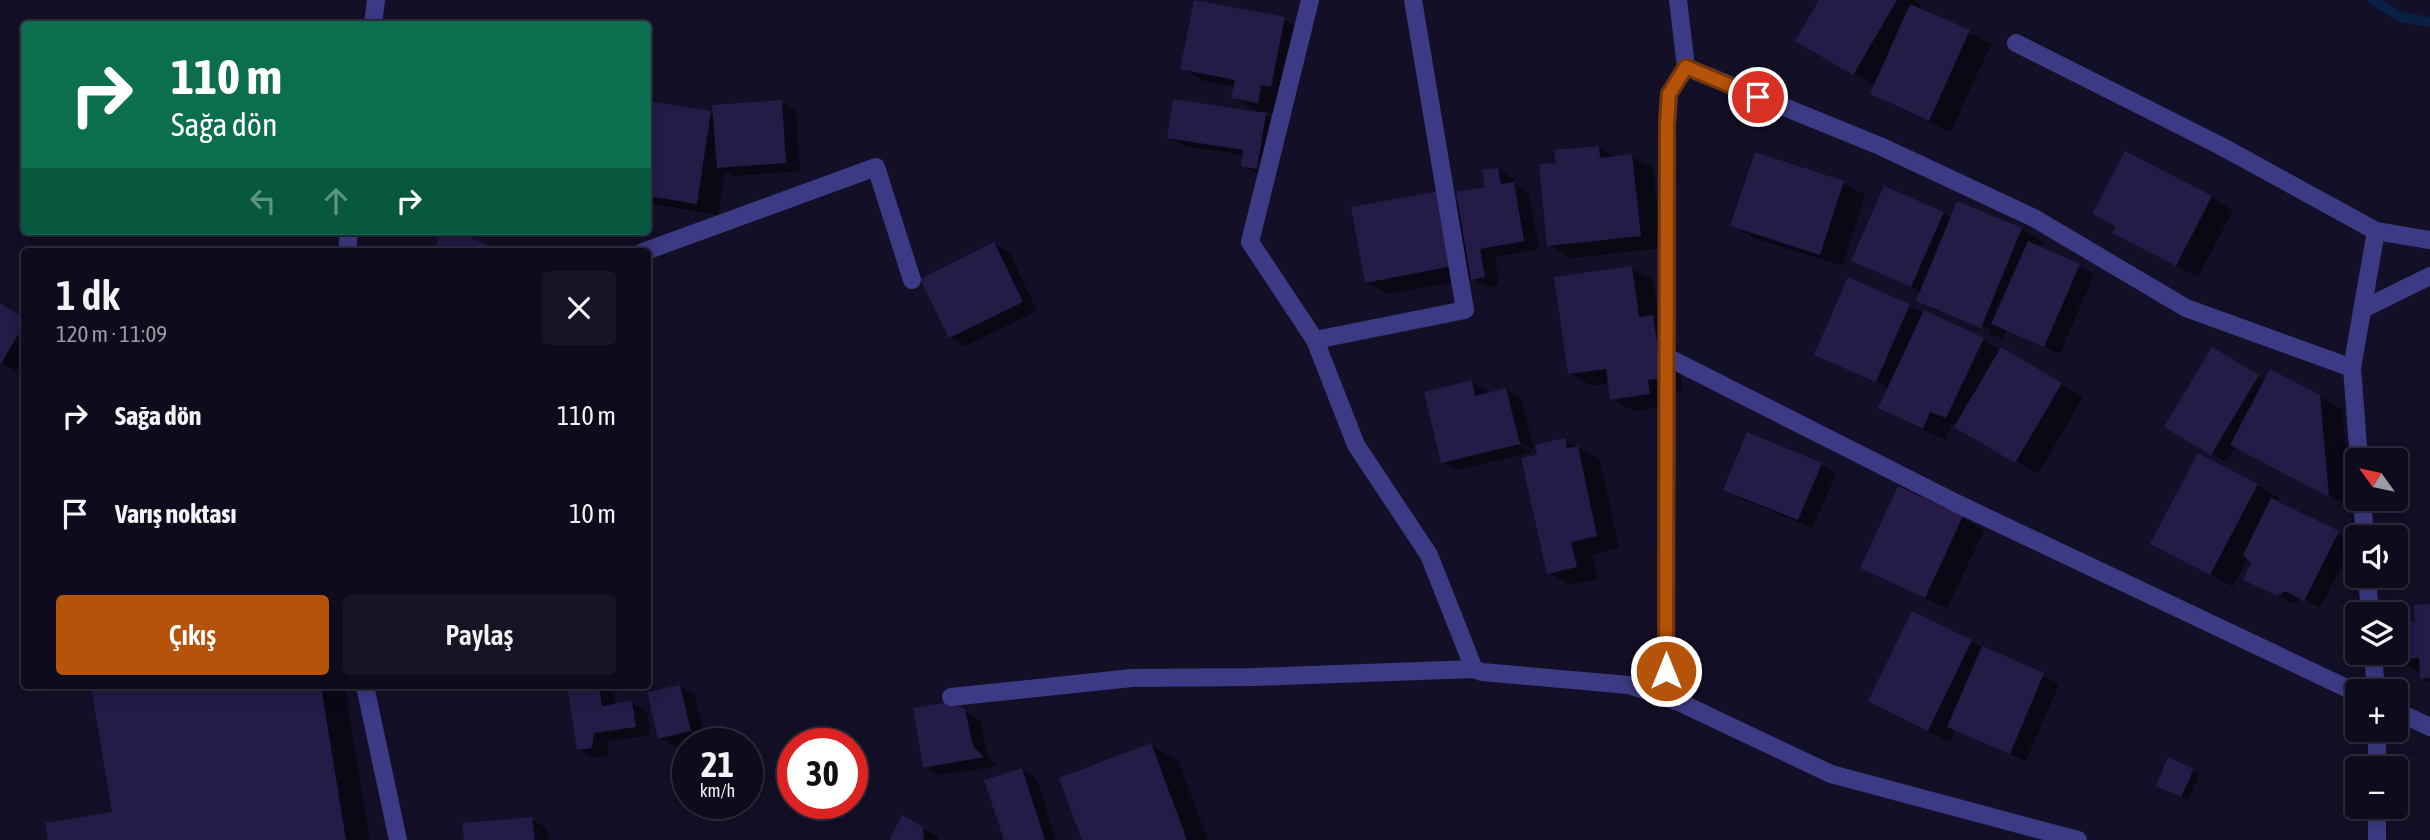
<!DOCTYPE html>
<html lang="tr">
<meta charset="utf-8">
<style>
:root{--surface:#0e0b1c;--page:#171425;--text:#f1f3f6;--muted:#9b9ba3;--line:#2e2b3b;--accent:#b45309}
body{margin:0;font-family:"Asap Condensed",sans-serif;background:var(--page);color:var(--text);height:100vh;display:flex;flex-direction:column;font-size:26px;white-space:nowrap}
*{box-sizing:border-box;margin:0}
p{font-size:23px;color:var(--muted)}
.icon{flex:none;width:38px;height:38px;fill:none;stroke:currentColor;stroke-width:2;stroke-linecap:round;stroke-linejoin:round}
.map{position:relative;flex:1;overflow:hidden}
.sheet{position:absolute;left:21px;top:248px;width:630px;height:441px;display:flex;flex-direction:column;background:var(--surface);border-radius:7px;box-shadow:0 4px 18px #0003,0 0 0 2px var(--line)}
.sheet>*{flex:none}
.hud{position:absolute;left:21px;top:21px;width:630px;height:214px;border-radius:7px;box-shadow:0 4px 18px #0003,0 0 0 2px var(--line);background:#0b6e4f;color:#fff;overflow:hidden}
.needle{width:46px;rotate:303deg}
.tools{position:absolute;left:2345px;top:448px;display:grid;gap:14px}
.tools a{display:grid;place-items:center;width:63px;height:63px;border-radius:7px;background:var(--surface);box-shadow:0 4px 18px #0003,0 0 0 2px var(--line);font-size:35px}
.speed{position:absolute;left:672px;top:728px;display:flex;gap:14px;font-size:35px;font-weight:700;text-align:center}
.speed>*{display:grid;place-content:center;width:91px;height:91px;border-radius:50%;background:var(--surface);box-shadow:0 4px 18px #0003,0 0 0 2px var(--line);line-height:1}
.speed small{font-size:18px;font-weight:400}
.speed .limit{border:10px solid #d22;background:#fff;color:#111}
.pin{position:absolute;display:grid;place-items:center;width:60px;height:60px;color:#fff;margin:-30px;border:4px solid #fff;border-radius:50%;box-shadow:0 2px 7px #0007}
.me{position:absolute;width:77px;margin:-38px;rotate:0deg;stroke-linejoin:round;filter:drop-shadow(0 0 5px #0008)}
.turn{display:flex;align-items:center;gap:24px;height:147px;padding:0 35px;font-size:32px}
.turn .icon{width:91px;height:91px;stroke-width:2.5}
.turn b{display:block;font-size:49px;line-height:60px}
.lanes{display:flex;align-items:center;height:66px;padding:0 35px;background:#0003;justify-content:center;gap:35px;direction:ltr}
.lanes .off{opacity:.35}
.round{display:grid;place-items:center;flex:none;width:74px;height:74px;border-radius:7px;background:var(--page)}
.headline{display:flex;align-items:center;justify-content:space-between;height:119px;padding:0 35px}
h1{font-size:42px;font-weight:600;line-height:52px}
.primary-button{display:flex;gap:14px;margin-top:auto;padding:14px 35px}
.primary-button a{flex:1;height:80px;border-radius:7px;background:var(--accent);color:#fff;font-size:28px;font-weight:600;line-height:80px;text-align:center}
.primary-button a+a{background:var(--page);color:var(--text)}
ul{padding:0;list-style:none}
li{display:flex;align-items:center;gap:21px;height:98px;padding:0 35px}
li div{flex:1}
li b{display:block;font-size:26px}
li em{font-style:normal}
.map>svg:first-child{display:block}
.shadow{fill:#0007}
.lines{fill:none;stroke-linecap:round;stroke-linejoin:round}
.stream{stroke:#0a1f44;stroke-width:10}
.building{fill:#241b47}
.minor{stroke:#3d3a85;stroke-width:18}
.route-casing{stroke:#753606;stroke-width:18}
.route{stroke:#b45309;stroke-width:12}
</style>
<div class="map">
<svg width="2430" height="840" viewBox="0 0 2430 840">
<rect width="100%" height="100%" fill="#130f26"/>
<path class="shadow" d="M 1821,0 L 1913,0 L 1922,6 L 1920,10 L 1969,32 L 1991,44 L 1951,132 L 1894,106 L 1872,94 L 1876,86 L 1797,41 Z
M 1284,19 L 1306,32 L 1279,114 L 1259,111 L 1280,123 L 1258,174 L 1243,165 L 1244,155 L 1184,146 L 1169,137 L 1262,114 L 1233,97 L 1235,87 L 1204,81 L 1182,68 Z
M 781,102 L 796,111 L 800,171 L 734,176 L 725,171 L 718,215 L 648,203 L 648,103 L 715,115 Z
M 1599,147 L 1616,157 L 1631,156 L 1653,168 L 1662,248 L 1571,258 L 1549,245 Z
M 1498,169 L 1513,178 L 1514,184 L 1529,193 L 1539,249 L 1495,257 L 1499,285 L 1488,287 L 1473,279 L 1388,294 L 1366,282 L 1440,193 L 1460,205 L 1487,188 Z
M 1843,183 L 1865,195 L 1842,266 L 1754,238 L 1732,225 Z
M 2211,197 L 2233,210 L 2198,277 L 2136,245 Z
M 1958,203 L 2021,229 L 2043,242 L 2041,248 L 2094,274 L 2060,354 L 2007,331 L 2003,339 L 1940,313 L 1988,333 L 1990,329 L 1939,308 L 1939,312 L 1918,300 L 1922,292 L 1853,260 L 1943,213 L 1952,219 Z
M 994,244 L 1010,253 L 1037,311 L 965,346 L 950,337 Z
M 1631,268 L 1653,280 L 1659,320 L 1674,329 L 1683,390 L 1669,392 L 1671,406 L 1634,411 L 1612,399 L 1610,383 L 1592,386 L 1570,373 Z
M 1849,280 L 1983,340 L 2083,397 L 2038,474 L 1952,423 L 1945,440 L 1902,420 L 1881,408 L 1890,388 L 1816,354 Z
M 0,304 L 24,319 L 24,358 L 16,371 L 0,362 Z
M 2212,349 L 2266,381 L 2319,396 L 2342,409 L 2351,507 L 2236,447 L 2226,462 L 2167,426 Z
M 1472,382 L 1487,391 L 1488,394 L 1506,389 L 1521,398 L 1534,450 L 1513,438 L 1511,441 L 1532,452 L 1458,470 L 1443,462 Z
M 1565,440 L 1600,460 L 1619,548 L 1592,554 L 1598,579 L 1570,585 L 1549,573 L 1536,457 Z
M 1821,465 L 1836,473 L 1813,528 L 1740,498 L 1725,489 Z
M 2257,485 L 2279,498 L 2276,502 L 2354,542 L 2320,608 L 2302,598 L 2294,604 L 2245,579 L 2253,563 L 2248,558 L 2233,587 L 2174,556 Z
M 1962,518 L 1984,530 L 1947,609 L 1862,568 Z
M 2430,606 L 2430,682 L 2422,678 L 2422,671 L 2416,671 L 2394,658 L 2394,653 L 2396,653 L 2396,625 L 2417,624 Z
M 1913,613 L 2059,684 L 2026,761 L 1956,730 L 1950,742 L 1870,700 Z
M 93,686 L 345,686 L 370,840 L 49,840 L 114,813 Z
M 568,686 L 612,686 L 615,706 L 631,703 L 647,712 L 650,735 L 609,741 L 607,756 L 594,758 L 579,749 Z
M 680,686 L 695,695 L 705,740 L 675,747 L 659,738 Z
M 964,711 L 980,720 L 988,756 L 997,766 L 940,775 L 924,767 Z
M 1150,745 L 1178,761 L 1208,840 L 1084,840 Z
M 1022,770 L 1037,779 L 1056,840 L 1006,840 Z
M 2193,770 L 2200,774 L 2189,800 L 2165,790 Z
M 903,818 L 938,837 L 938,840 L 891,840 Z
M 531,819 L 546,828 L 549,840 L 466,840 Z"/>
<g class="lines">
<path class="stream" d="M 2373,0 L 2401,17 L 2430,22"/>
</g>
<path class="building" d="M 1194,0 L 1285,17 L 1271,87 L 1261,85 L 1258,103 L 1231,98 L 1235,80 L 1180,69 Z
M 1819,0 L 1897,0 L 1853,75 L 1795,41 Z
M 1910,4 L 1970,30 L 1929,121 L 1870,94 Z
M 1173,99 L 1266,113 L 1257,169 L 1241,166 L 1243,150 L 1167,138 Z
M 782,100 L 786,163 L 717,168 L 712,105 Z
M 648,101 L 711,111 L 697,204 L 648,196 Z
M 1599,146 L 1600,158 L 1632,154 L 1641,236 L 1547,246 L 1539,164 L 1556,163 L 1554,150 Z
M 2125,151 L 2212,196 L 2176,266 L 2112,233 L 2116,226 L 2092,214 Z
M 1755,152 L 1844,181 L 1820,255 L 1730,226 Z
M 1498,168 L 1501,184 L 1514,182 L 1524,241 L 1480,249 L 1485,277 L 1471,280 L 1456,192 L 1485,187 L 1482,170 Z
M 1884,186 L 1944,212 L 1911,287 L 1851,261 Z
M 1440,191 L 1453,266 L 1365,283 L 1351,207 Z
M 1957,201 L 2022,228 L 1981,328 L 1916,301 Z
M 442,231 L 454,231 L 505,252 L 433,252 Z
M 2028,241 L 2080,264 L 2044,347 L 1991,324 Z
M 994,242 L 1023,302 L 949,338 L 920,279 Z
M 1632,266 L 1639,317 L 1653,315 L 1662,378 L 1648,380 L 1650,394 L 1610,400 L 1606,369 L 1568,374 L 1554,277 Z
M 1848,277 L 1910,304 L 1876,382 L 1814,355 Z
M 0,303 L 24,318 L 24,325 L 0,365 Z
M 1924,310 L 1984,338 L 1946,418 L 1930,412 L 1923,429 L 1878,408 Z
M 2001,347 L 2062,383 L 2015,463 L 1954,427 Z
M 2212,347 L 2259,375 L 2211,455 L 2164,427 Z
M 2270,369 L 2320,395 L 2329,497 L 2230,445 Z
M 1472,380 L 1475,396 L 1506,388 L 1520,444 L 1441,463 L 1424,392 Z
M 1747,432 L 1822,463 L 1798,520 L 1723,490 Z
M 1565,438 L 1567,448 L 1578,446 L 1597,536 L 1571,542 L 1577,567 L 1547,574 L 1521,458 L 1537,455 L 1535,445 Z
M 2198,453 L 2258,484 L 2210,575 L 2150,544 Z
M 1898,486 L 1963,516 L 1925,598 L 1860,568 Z
M 2271,498 L 2339,531 L 2304,601 L 2285,591 L 2278,596 L 2243,580 L 2251,563 L 2243,555 Z
M 2430,604 L 2430,678 L 2420,679 L 2419,658 L 2392,659 L 2392,653 L 2396,653 L 2396,623 L 2415,622 L 2414,605 Z
M 1912,611 L 1972,640 L 1928,731 L 1868,701 Z
M 1982,646 L 2044,673 L 2010,754 L 1947,727 Z
M 680,685 L 691,731 L 658,739 L 647,692 Z
M 91,686 L 321,686 L 346,840 L 48,840 L 45,823 L 112,812 Z
M 567,686 L 599,686 L 602,706 L 632,701 L 636,727 L 594,733 L 592,748 L 577,750 Z
M 949,702 L 965,709 L 973,746 L 984,757 L 923,768 L 913,708 Z
M 1151,743 L 1187,840 L 1082,840 L 1059,778 Z
M 2168,757 L 2194,769 L 2181,797 L 2156,786 Z
M 1022,768 L 1045,840 L 1004,840 L 984,780 Z
M 902,815 L 923,827 L 924,840 L 889,840 Z
M 532,817 L 535,840 L 464,840 L 462,823 Z"/>
<g class="lines">
<path class="minor" d="M 1310,0 L 1250,242 L 1315,340 L 1356,445 L 1429,555 L 1474,669 L 1482,672 L 1629,685 L 1679,702 L 1831,774 L 2078,840
M 1678,0 L 1686,67
M 373,24 L 376,0
M 2016,43 L 2219,145 L 2376,231
M 347,252 L 349,231
M 643,252 L 876,167 L 912,280
M 2363,309 L 2430,276
M 1315,340 L 1465,310 L 1413,0
M 1667,357 L 1958,504 L 2357,693
M 2359,460 L 2352,368 L 2376,231 L 2430,240
M 2362,499 L 2365,537
M 2367,576 L 2370,614
M 2373,653 L 2376,691
M 365,686 L 398,840
M 951,697 L 1132,678 L 1254,677 L 1474,669
M 1666,698 L 1667,124 L 1669,94 L 1686,67 L 1880,146 L 2034,218 L 2186,308 L 2352,368
M 2396,711 L 2430,727
M 2377,730 L 2377,768
M 2377,807 L 2377,840"/>
</g>
<g class="lines">
<defs>
<path id="route" d="M 1666,671 L 1667,124 L 1669,94 L 1686,67 L 1758,97"/>
</defs>
<use href="#route" class="route-casing"/>
<use href="#route" class="route"/>
</g>
</svg>
<div class="tools">
<a><svg class="needle" viewBox="-14 -14 28 28"><path d="M0-13l5 13h-10z" fill="#e53935"/><path d="M0 13l5-13h-10z" fill="#9b9ba3"/></svg></a>
<a><svg class="icon" aria-label="sound" viewBox="0 0 24 24"><path d="M4 9h4l5-4v14l-5-4H4zM17 9q2 3 0 6"/></svg></a>
<a><svg class="icon" aria-label="layers" viewBox="0 0 24 24"><path d="M12 4l9 5-9 5-9-5zM3 14l9 5 9-5"/></svg></a>
<a>+</a>
<a>−</a>
</div>
<div class="speed"><div>21<small>km/h</small></div><div class="limit">30</div></div>
<div class="pin" style="left:1758px;top:97px;background:#d93025"><svg class="icon" aria-label="arrive" viewBox="0 0 24 24"><path d="M6 21V4h12l-3 4 3 4H6"/></svg></div>
<svg class="me" style="left:1666px;top:671px" viewBox="-20 -20 40 40"><circle r="17" fill="#b45309" stroke="#fff" stroke-width="3"/><path d="M0-11L8 9 0 5-8 9z" fill="#fff"/></svg>
<div class="hud">
<div class="turn"><svg class="icon" aria-label="right" viewBox="0 0 24 24"><path d="M7 20v-9h11M14 6l5 5-5 5"/></svg><div><b>110 m</b>Sağa dön</div></div>
<div class="lanes"><svg class="icon off" aria-label="left" viewBox="0 0 24 24"><path d="M17 20v-9H6M10 6l-5 5 5 5"/></svg><svg class="icon off" aria-label="ahead" viewBox="0 0 24 24"><path d="M12 20V5M6 11l6-6 6 6"/></svg><svg class="icon" aria-label="right" viewBox="0 0 24 24"><path d="M7 20v-9h11M14 6l5 5-5 5"/></svg></div>
</div>
<section class="sheet">
<div class="headline"><div><h1>1 dk</h1><p>120 m · 11:09</p></div><a class="round"><svg class="icon" aria-label="close" viewBox="0 0 24 24"><path d="M6 6l12 12M18 6L6 18"/></svg></a></div>
<ul>
<li><svg class="icon" aria-label="right" viewBox="0 0 24 24"><path d="M7 20v-9h11M14 6l5 5-5 5"/></svg><div><b>Sağa dön</b></div><em>110 m</em></li>
<li><svg class="icon" aria-label="arrive" viewBox="0 0 24 24"><path d="M6 21V4h12l-3 4 3 4H6"/></svg><div><b>Varış noktası</b></div><em>10 m</em></li>
</ul>
<div class="primary-button"><a>Çıkış</a><a>Paylaş</a></div>
</section>
</div>
